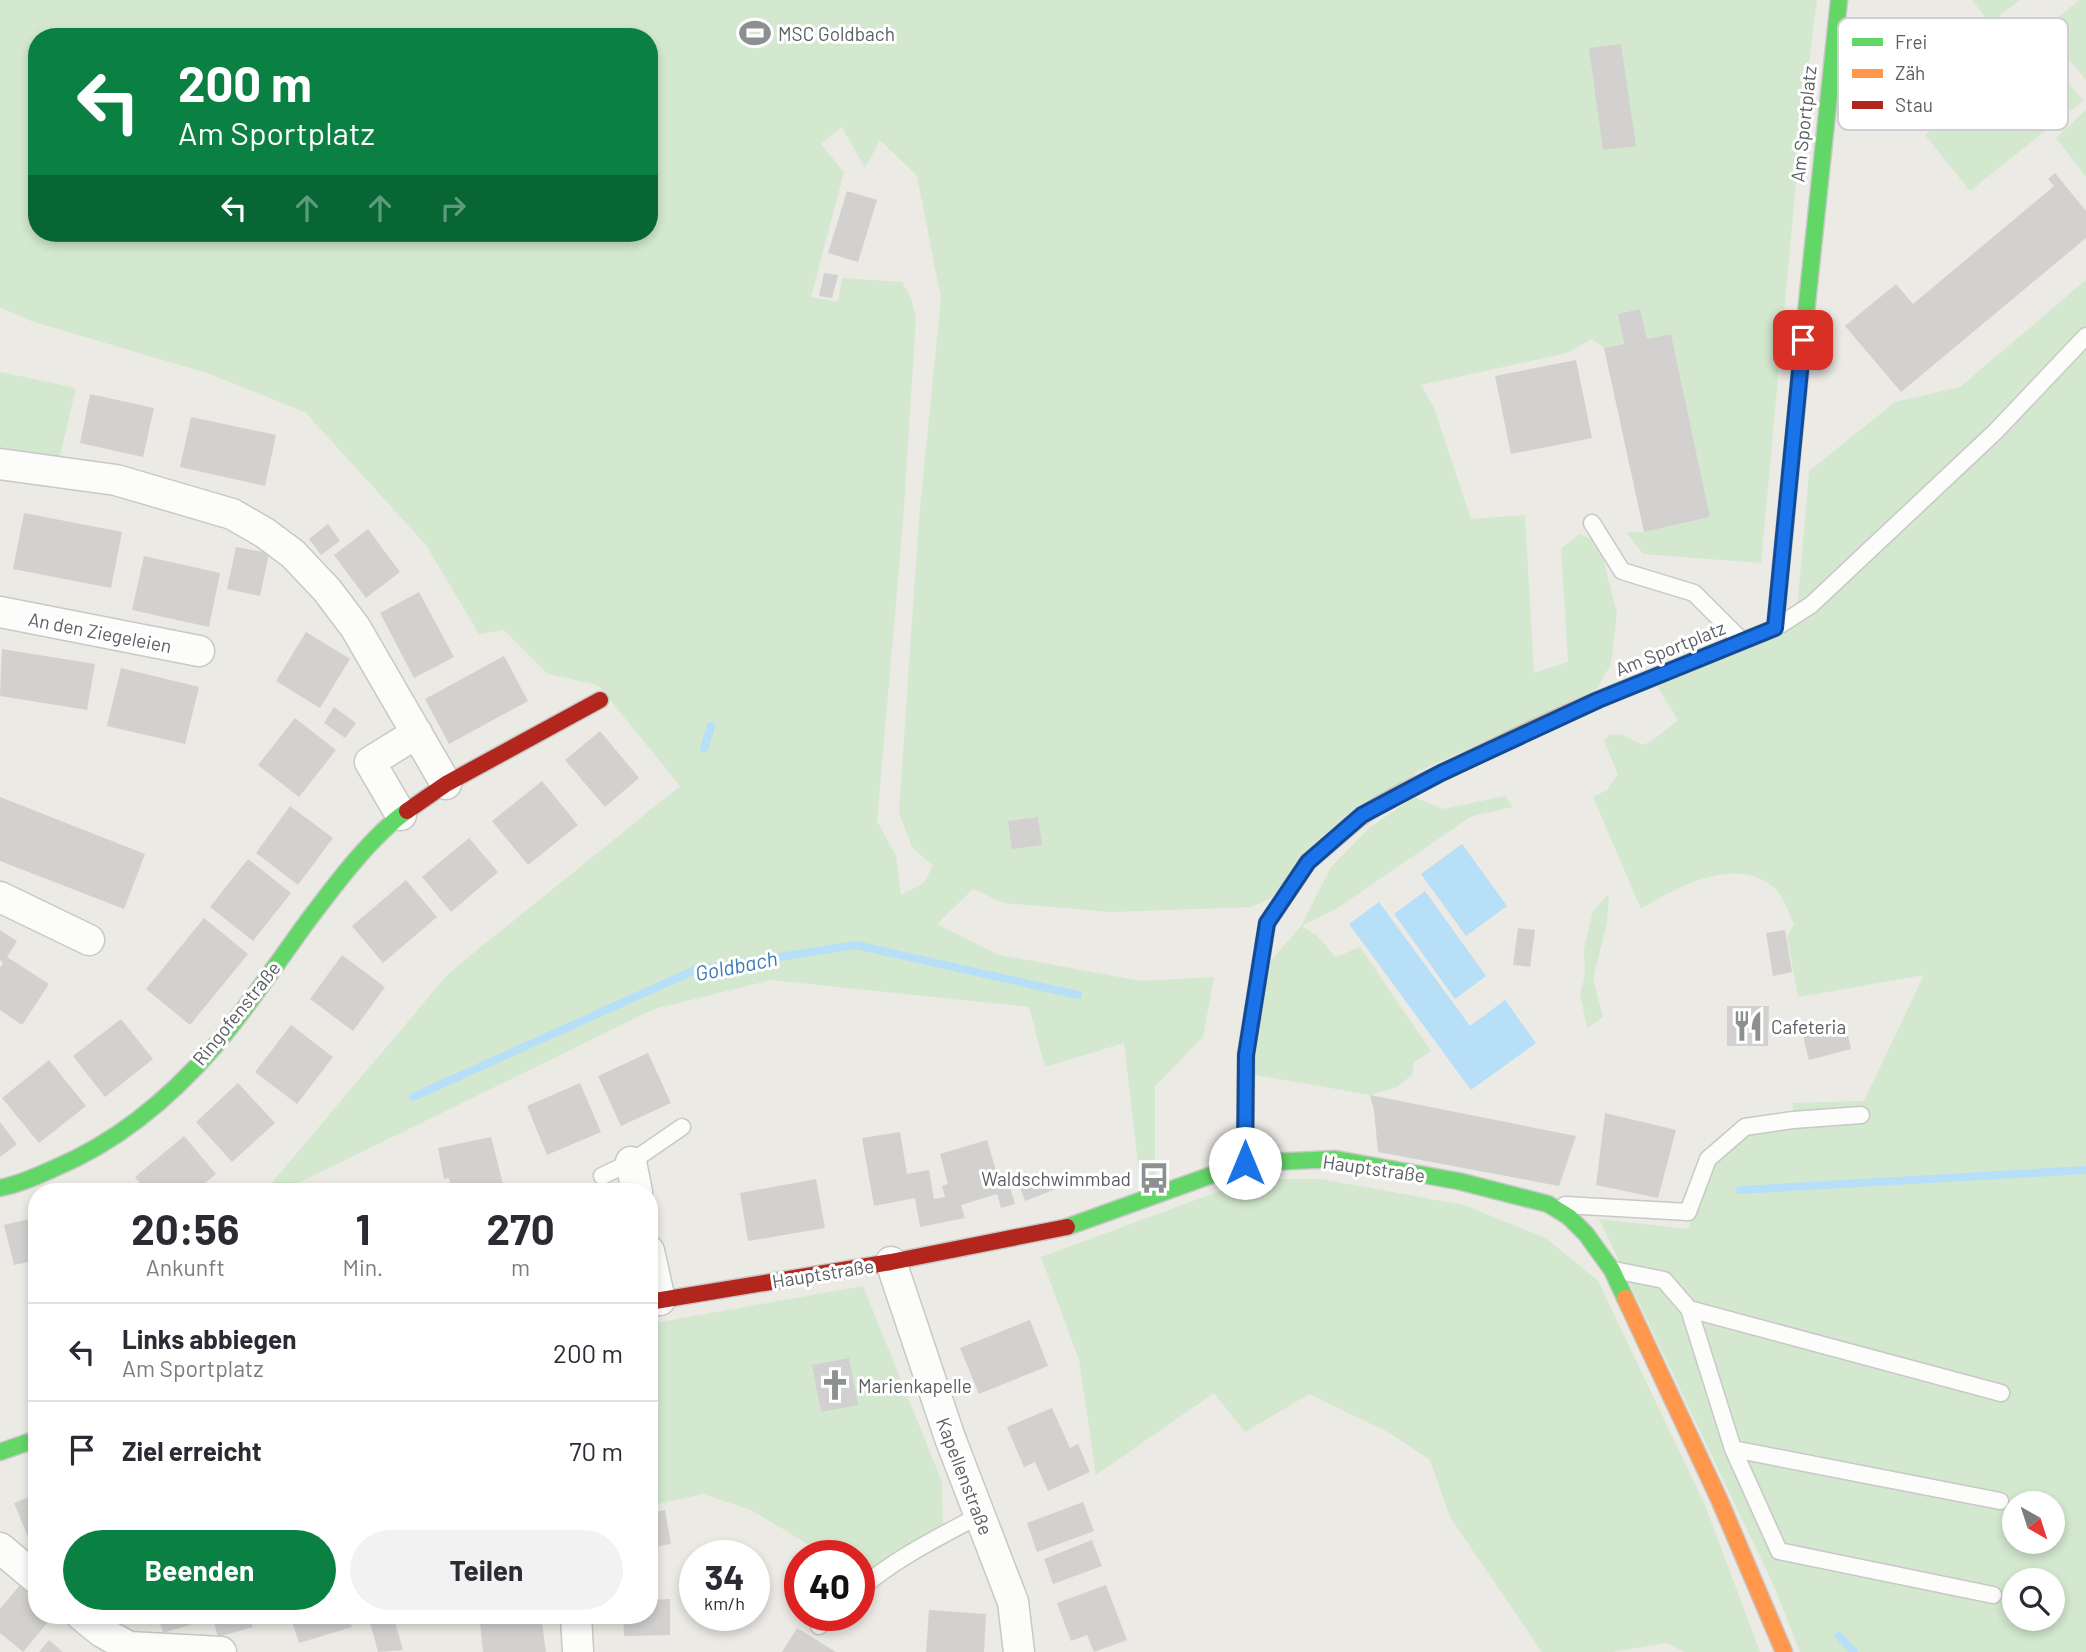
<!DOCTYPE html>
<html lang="de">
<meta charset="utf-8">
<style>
:root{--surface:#fff;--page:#f2f2f3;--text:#2b2b33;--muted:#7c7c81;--line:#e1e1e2;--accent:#0b8043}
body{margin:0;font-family:Barlow,sans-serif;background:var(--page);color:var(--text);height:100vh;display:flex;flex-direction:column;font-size:26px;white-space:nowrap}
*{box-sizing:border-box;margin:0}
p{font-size:23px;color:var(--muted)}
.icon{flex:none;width:38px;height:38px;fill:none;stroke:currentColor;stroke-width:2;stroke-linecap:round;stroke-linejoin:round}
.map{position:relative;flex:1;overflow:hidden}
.drawer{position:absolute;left:28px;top:1183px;width:630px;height:441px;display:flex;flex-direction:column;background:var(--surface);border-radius:28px;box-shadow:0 4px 10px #0003}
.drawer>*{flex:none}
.hud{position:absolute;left:28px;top:28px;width:630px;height:214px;border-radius:28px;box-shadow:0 4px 10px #0003;background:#0b8043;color:#fff;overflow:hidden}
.needle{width:46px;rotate:141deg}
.fabs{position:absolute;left:2002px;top:1491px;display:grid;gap:14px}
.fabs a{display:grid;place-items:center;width:63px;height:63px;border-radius:50%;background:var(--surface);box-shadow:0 4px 10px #0003;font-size:35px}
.speed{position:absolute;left:679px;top:1540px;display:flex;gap:14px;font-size:35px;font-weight:700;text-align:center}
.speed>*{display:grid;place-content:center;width:91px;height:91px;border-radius:50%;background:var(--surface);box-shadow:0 4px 10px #0003;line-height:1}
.speed small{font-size:18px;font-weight:400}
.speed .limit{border:10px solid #d22;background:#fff;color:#111}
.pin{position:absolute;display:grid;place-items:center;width:60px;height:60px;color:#fff;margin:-30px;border-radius:14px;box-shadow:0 4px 10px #0006}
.me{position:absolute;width:77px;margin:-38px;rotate:0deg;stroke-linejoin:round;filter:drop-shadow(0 0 5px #0008)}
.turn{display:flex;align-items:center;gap:24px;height:147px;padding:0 35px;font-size:32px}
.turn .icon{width:91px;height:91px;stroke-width:2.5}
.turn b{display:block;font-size:49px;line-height:60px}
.lanes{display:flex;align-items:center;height:66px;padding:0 35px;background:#0003;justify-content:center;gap:35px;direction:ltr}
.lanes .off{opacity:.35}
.eta{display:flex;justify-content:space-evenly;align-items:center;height:119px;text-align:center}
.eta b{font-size:42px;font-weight:700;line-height:49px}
.cta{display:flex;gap:14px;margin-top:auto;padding:14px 35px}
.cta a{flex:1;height:80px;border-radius:42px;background:var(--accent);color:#fff;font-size:28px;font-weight:700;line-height:80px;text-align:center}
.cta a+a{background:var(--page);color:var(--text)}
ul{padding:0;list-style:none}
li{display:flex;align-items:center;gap:21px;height:98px;padding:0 35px;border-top:2px solid var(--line)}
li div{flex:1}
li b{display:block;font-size:26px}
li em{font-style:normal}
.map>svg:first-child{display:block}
.green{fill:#d3e8cf;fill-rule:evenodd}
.water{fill:#b7dff7}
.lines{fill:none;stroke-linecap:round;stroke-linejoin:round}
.stream{stroke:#b7dff7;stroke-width:8}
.building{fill:#d3d1cf}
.lane-casing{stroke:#c8c8c7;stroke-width:19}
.street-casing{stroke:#c8c8c7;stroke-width:33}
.fast-casing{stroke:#c7c7c5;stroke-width:19}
.slow-casing{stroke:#c7c7c5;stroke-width:19}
.jam-casing{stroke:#c7c7c5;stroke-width:19}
.lane{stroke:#fcfcfb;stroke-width:16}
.street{stroke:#fcfcfb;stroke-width:30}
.fast{stroke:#63d668;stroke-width:16}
.slow{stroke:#ff974d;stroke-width:16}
.jam{stroke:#b3261e;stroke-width:16}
.route-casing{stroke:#114b97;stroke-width:18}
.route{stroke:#1a73e8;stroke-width:12}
.labels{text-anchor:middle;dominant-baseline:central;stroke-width:6;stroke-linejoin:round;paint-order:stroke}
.poi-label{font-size:19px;fill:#5a5f63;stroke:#fff;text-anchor:start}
.street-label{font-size:19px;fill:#5a5f63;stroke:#fff}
.water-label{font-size:21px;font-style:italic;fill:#3a7ab5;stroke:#fff}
.key{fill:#fff;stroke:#cecfd0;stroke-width:2}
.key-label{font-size:19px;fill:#5a5f63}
</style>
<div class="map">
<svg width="2086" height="1652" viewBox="0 0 2086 1652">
<rect width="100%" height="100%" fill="#ebeae5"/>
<path class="green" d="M 0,0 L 1817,0 L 1803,107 L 1761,563 L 1643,554 L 1626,532 L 1644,532 L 1710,517 L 1671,334 L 1647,339 L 1640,309 L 1618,314 L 1624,344 L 1604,348 L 1592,339 L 1567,353 L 1421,385 L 1434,408 L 1471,519 L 1525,515 L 1534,673 L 1568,662 L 1561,549 L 1580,534 L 1599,543 L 1617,613 L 1611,664 L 1596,690 L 1417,772 L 1271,898 L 1252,907 L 1112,912 L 1004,903 L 973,889 L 937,924 L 999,955 L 1141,981 L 1214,977 L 1203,1037 L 1155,1086 L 1155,1174 L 1140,1182 L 1124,1043 L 1045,1067 L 1029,1007 L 771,980 L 654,1009 L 280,1192 L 264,1192 L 449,973 L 680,786 L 598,685 L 548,674 L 504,630 L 479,634 L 426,545 L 305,412 L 210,374 L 31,321 L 0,307 ZM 37,37 L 649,37 L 649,233 L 37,233 ZM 842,127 L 865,168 L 880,140 L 917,176 L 941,298 L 919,518 L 899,813 L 912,847 L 933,866 L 924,883 L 901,895 L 896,856 L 877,821 L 903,522 L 916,318 L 911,298 L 902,282 L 842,278 L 838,302 L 811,297 L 844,172 L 821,144 Z
M 1972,0 L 2020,0 L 1990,23 Z
M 2079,0 L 2086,0 L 2086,80 L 2044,29 Z
M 2038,44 L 2083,101 L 1970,191 L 1925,135 Z
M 2086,110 L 2086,177 L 2056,138 Z
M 2086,280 L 2086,1652 L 1800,1652 L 1774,1586 L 1599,1219 L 1688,1229 L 1707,1177 L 1733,1134 L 1792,1127 L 1793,1103 L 1864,1101 L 1924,975 L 1798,997 L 1787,937 L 1794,924 C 1789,914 1784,898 1777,890 C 1738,853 1677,887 1641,909 L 1593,797 L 1607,790 L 1618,774 L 1604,741 L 1609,735 L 1621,734 L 1642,745 L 1652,741 L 1678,720 L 1657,686 L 1796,623 L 1809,471 L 1895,402 L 1960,387 ZM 2014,1503 L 2053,1503 L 2053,1542 L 2014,1542 ZM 2014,1580 L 2053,1580 L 2053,1619 L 2014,1619 Z
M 0,372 L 76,388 L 59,460 L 0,449 Z
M 1505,796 L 1513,807 L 1472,816 L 1336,909 L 1302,926 L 1316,935 L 1336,957 L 1360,947 L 1431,1051 L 1414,1062 L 1412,1075 L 1395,1088 L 1370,1095 L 1250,1074 L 1264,969 L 1301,926 L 1331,867 L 1368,829 L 1414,797 L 1443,809 Z
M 1609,894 L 1607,923 L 1593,979 L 1603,1017 L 1587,1028 L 1580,993 L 1585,976 L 1584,949 L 1593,911 Z
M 1278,1179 L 1321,1179 L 1464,1205 L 1546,1238 L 1598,1281 L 1705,1505 L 1760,1652 L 1684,1652 L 1667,1643 L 1612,1652 L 1542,1652 L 1450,1517 L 1430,1460 L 1390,1433 L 1309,1394 L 1245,1432 L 1214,1393 L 1096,1475 L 1079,1360 L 1041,1257 L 1231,1187 Z
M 863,1286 L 942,1482 L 943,1528 L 867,1576 L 859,1572 L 859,1556 L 828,1556 L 751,1510 L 703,1494 L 649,1506 L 649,1324 Z"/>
<path class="water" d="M 1462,844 L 1507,906 L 1466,936 L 1421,874 Z
M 1425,891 L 1486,976 L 1455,999 L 1394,914 Z
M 1379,902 L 1470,1026 L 1505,1000 L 1536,1043 L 1471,1090 L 1349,924 Z"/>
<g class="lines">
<path class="stream" d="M 704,749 L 711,726
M 413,1097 L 695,970 L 856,945 L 1078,995
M 1740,1190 L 2086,1170
M 1839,1636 L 1854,1652"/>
</g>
<path class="building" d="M 1621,44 L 1636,146 L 1603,150 L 1589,48 Z
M 2055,173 L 2086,211 L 2086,238 L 1901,392 L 1845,326 L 1896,284 L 1913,304 L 2054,186 L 2048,179 Z
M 847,191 L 877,200 L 858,262 L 828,253 Z
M 824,273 L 838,275 L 832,298 L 819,296 Z
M 1640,309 L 1647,339 L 1671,334 L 1710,517 L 1644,532 L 1604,348 L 1624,344 L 1618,314 Z
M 1576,360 L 1592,438 L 1511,454 L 1495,376 Z
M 90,394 L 154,408 L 143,457 L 80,443 Z
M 191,417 L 276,435 L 265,486 L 180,467 Z
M 24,513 L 122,532 L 111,588 L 13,569 Z
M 328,524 L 340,541 L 321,555 L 309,539 Z
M 368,529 L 400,572 L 366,598 L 334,555 Z
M 236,547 L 269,553 L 260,596 L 227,589 Z
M 144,556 L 220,573 L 209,627 L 132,610 Z
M 419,592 L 454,657 L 414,678 L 380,613 Z
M 306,632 L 350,659 L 320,708 L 276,681 Z
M 2,649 L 95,664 L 87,710 L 0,696 Z
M 504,656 L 528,701 L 449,744 L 425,699 Z
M 121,668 L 199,687 L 185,744 L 107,726 Z
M 334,707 L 356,723 L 345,738 L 324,723 Z
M 295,718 L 336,750 L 299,797 L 258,765 Z
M 600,731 L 639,778 L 605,807 L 565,760 Z
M 542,781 L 578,825 L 528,865 L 492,821 Z
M 0,797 L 145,854 L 124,909 L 0,861 Z
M 290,806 L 333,838 L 298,885 L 256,853 Z
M 1038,817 L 1042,845 L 1012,849 L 1008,821 Z
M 469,838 L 498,872 L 451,912 L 422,877 Z
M 248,859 L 291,893 L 253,941 L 210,907 Z
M 406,880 L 437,917 L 383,963 L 352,926 Z
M 204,918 L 248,954 L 190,1025 L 146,989 Z
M 1518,928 L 1535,930 L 1530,967 L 1513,965 Z
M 0,930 L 17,941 L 7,957 L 49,984 L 22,1025 L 0,1010 L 0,968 L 3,963 L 0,960 Z
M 1785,930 L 1792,972 L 1773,976 L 1766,933 Z
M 342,955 L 385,987 L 353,1031 L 310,999 Z
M 1727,1006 L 1769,1006 L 1768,1046 L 1727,1046 Z
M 121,1019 L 153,1059 L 105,1097 L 73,1056 Z
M 1845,1021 L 1851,1049 L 1809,1060 L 1802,1032 Z
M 291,1025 L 333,1057 L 297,1104 L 255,1072 Z
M 648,1053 L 671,1103 L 621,1126 L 598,1076 Z
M 49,1060 L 86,1106 L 39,1143 L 2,1098 Z
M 238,1083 L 275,1123 L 232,1162 L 196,1122 Z
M 580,1083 L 601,1132 L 547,1155 L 527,1106 Z
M 1370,1095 L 1576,1136 L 1559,1186 L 1378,1152 L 1374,1110 Z
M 1605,1113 L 1676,1130 L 1658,1198 L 1596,1185 Z
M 0,1122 L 17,1144 L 0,1157 Z
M 900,1132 L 907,1174 L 929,1170 L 934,1199 L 945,1197 L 942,1186 L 948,1184 L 940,1154 L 987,1140 L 1000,1184 L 1008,1181 L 1015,1204 L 1001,1208 L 997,1194 L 961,1205 L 965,1218 L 920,1227 L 915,1198 L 874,1206 L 862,1138 Z
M 184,1136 L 216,1174 L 194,1192 L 147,1192 L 135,1177 Z
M 491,1137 L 505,1192 L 452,1192 L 449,1178 L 444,1179 L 438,1148 Z
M 1050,1173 L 1056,1189 L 1025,1201 L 1019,1185 Z
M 816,1179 L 825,1228 L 748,1241 L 740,1193 Z
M 37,1217 L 37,1260 L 14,1265 L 4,1225 Z
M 1030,1320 L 1048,1366 L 979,1394 L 960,1348 Z
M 849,1358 L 858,1405 L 821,1412 L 812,1365 Z
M 1052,1408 L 1070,1448 L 1078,1444 L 1090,1472 L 1048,1491 L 1035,1462 L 1024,1467 L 1007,1427 Z
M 37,1494 L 37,1559 L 14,1503 Z
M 1083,1502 L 1094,1531 L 1037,1552 L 1027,1523 Z
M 665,1510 L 671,1544 L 649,1548 L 649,1513 Z
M 1092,1540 L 1102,1566 L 1053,1584 L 1044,1559 Z
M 20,1585 L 37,1599 L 37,1615 L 54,1615 L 23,1652 L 0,1633 L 0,1609 Z
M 1106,1585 L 1127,1640 L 1094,1652 L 1087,1635 L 1071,1641 L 1057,1603 Z
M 670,1599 L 670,1635 L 624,1636 L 623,1615 L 649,1615 L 649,1600 Z
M 929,1610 L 986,1614 L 984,1652 L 926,1652 Z
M 158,1615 L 249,1615 L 253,1627 L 218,1637 L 213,1618 L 163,1633 Z
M 290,1615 L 348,1615 L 352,1627 L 299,1643 Z
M 368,1615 L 393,1615 L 403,1650 L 378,1652 Z
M 541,1616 L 546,1652 L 483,1652 L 480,1623 Z
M 797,1628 L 836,1652 L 782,1652 Z
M 49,1640 L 63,1652 L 39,1652 Z"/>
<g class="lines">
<defs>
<path id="lane" d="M 1592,523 L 1622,571 L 1694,593 L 1742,641
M 1780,625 L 1811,605 L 1996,431 L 2086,336
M 602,1176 L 631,1162 L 682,1127
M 1565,1205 L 1688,1212 L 1708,1159 L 1745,1127 L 1793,1120 L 1861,1115
M 1614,1270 L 1664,1280 L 1689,1309 L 2001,1393
M 1689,1309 L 1733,1449 L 1779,1551 L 1993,1595
M 1733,1449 L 2000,1501
M 859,1590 C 894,1559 939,1537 980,1515
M 819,1626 L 831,1615"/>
<path id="street" d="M 0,464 L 116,480 L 232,514 L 265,533 L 293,554 L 327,590 L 355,627 L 446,784
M 0,612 L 199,651
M 401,815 L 370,762 L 417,733
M 0,897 L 89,940
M 631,1162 L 637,1192
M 649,1251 L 660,1300
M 891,1262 L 950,1438 L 1013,1602 L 1019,1652
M 0,1548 L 37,1579
M 81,1615 L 102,1632 L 129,1647 L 221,1652
M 576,1615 L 578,1652"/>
<path id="fast" d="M 1804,332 L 1839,0
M 0,1188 C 20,1184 37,1176 55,1168 C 117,1142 171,1097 215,1046 C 248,1007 277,963 307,922 C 334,886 371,836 407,811
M 1067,1227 L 1245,1163 L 1335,1159 L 1458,1181 L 1548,1204 L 1569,1217 L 1586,1234 L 1612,1270 L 1625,1298
M 0,1452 L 37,1439"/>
<path id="slow" d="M 1350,826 C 1375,804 1409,789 1439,774 C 1496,746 1553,718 1612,694
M 1625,1298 L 1719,1499 L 1784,1652"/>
<path id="jam" d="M 1612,694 L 1775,628 L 1804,332
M 407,811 L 446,784 L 600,700
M 1245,1163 L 1246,1055 L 1267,923 L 1308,862 L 1350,826
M 649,1302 L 891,1262 L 1067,1227"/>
</defs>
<use href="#lane" class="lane-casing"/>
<use href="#street" class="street-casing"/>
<use href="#fast" class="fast-casing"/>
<use href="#slow" class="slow-casing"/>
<use href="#jam" class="jam-casing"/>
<use href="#lane" class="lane"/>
<use href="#street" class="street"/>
<use href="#fast" class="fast"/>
<use href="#slow" class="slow"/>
<use href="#jam" class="jam"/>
</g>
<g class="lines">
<defs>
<path id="route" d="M 1245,1163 L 1246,1055 L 1267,923 L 1308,862 L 1362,815 L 1441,773 L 1598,700 L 1775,628 L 1803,340"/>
</defs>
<use href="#route" class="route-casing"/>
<use href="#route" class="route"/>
</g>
<defs>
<symbol id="stadium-bare" viewBox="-9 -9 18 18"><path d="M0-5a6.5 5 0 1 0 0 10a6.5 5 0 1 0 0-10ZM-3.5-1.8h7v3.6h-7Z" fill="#8d9090" stroke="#fff" stroke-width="2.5" paint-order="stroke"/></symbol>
<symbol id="restaurant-bare" viewBox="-9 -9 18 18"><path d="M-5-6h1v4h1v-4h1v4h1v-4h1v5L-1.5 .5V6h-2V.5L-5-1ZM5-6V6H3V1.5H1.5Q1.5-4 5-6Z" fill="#8d9090" stroke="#fff" stroke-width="2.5" paint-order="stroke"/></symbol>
<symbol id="bus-bare" viewBox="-9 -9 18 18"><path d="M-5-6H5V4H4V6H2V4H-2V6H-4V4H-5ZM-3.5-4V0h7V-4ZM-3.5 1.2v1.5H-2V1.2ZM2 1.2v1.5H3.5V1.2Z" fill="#8d9090" stroke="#fff" stroke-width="2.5" paint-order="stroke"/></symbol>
<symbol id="church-bare" viewBox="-9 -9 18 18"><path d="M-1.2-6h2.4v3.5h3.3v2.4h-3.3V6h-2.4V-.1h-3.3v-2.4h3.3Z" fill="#8d9090" stroke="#fff" stroke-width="2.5" paint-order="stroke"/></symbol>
</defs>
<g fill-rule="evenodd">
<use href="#stadium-bare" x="733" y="11" width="44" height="44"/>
<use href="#restaurant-bare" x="1726" y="1004" width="44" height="44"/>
<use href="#bus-bare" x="1132" y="1156" width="44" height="44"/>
<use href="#church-bare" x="813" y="1363" width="44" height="44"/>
</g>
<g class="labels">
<g class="poi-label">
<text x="778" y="33">MSC Goldbach</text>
<text x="1771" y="1026">Cafeteria</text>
<text x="1131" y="1178" text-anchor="end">Waldschwimmbad</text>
<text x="858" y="1385">Marienkapelle</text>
</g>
<g class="street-label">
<text transform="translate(1803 124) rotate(-84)">Am Sportplatz</text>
<text transform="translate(100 632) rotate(11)">An den Ziegeleien</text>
<text transform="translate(1670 648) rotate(-22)">Am Sportplatz</text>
<text transform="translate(236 1013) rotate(-51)">Ringofenstraße</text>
<text transform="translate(1374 1168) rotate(8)">Hauptstraße</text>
<text transform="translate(823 1273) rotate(-9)">Hauptstraße</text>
<text transform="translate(965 1476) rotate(69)">Kapellenstraße</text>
</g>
<g class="water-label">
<text transform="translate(736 965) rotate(-11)">Goldbach</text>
</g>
</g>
<rect x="1838" y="18" width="230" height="112" rx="10" class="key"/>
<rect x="1852" y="38" width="31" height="8" fill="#63d668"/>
<rect x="1852" y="69" width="31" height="9" fill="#ff974d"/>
<rect x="1852" y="101" width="31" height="8" fill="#b3261e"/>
<g class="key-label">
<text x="1895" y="49">Frei</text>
<text x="1895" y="80">Zäh</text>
<text x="1895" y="112">Stau</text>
</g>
</svg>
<div class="fabs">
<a><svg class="needle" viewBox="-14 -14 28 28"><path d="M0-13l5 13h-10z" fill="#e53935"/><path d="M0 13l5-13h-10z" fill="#7c7c81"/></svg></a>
<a><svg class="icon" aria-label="search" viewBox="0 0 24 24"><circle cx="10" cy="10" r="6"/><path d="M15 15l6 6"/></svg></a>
</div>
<div class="speed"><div>34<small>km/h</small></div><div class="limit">40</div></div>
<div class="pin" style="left:1803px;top:340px;background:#d93025"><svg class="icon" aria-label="arrive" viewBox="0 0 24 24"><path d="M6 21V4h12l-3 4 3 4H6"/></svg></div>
<svg class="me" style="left:1245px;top:1163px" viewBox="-20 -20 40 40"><circle r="19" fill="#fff"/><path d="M0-13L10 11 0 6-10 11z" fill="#1a73e8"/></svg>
<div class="hud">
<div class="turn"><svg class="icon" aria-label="left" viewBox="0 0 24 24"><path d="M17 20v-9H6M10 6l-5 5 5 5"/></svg><div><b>200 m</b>Am Sportplatz</div></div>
<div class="lanes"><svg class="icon" aria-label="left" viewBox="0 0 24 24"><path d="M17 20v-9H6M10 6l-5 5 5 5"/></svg><svg class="icon off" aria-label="ahead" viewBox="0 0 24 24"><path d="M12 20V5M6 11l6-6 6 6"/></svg><svg class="icon off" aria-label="ahead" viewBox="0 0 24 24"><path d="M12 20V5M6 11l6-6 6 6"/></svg><svg class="icon off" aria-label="right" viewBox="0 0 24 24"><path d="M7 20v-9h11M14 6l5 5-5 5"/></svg></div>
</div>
<section class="drawer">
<div class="eta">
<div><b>20:56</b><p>Ankunft</p></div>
<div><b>1</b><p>Min.</p></div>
<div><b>270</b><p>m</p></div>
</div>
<ul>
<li><svg class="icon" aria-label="left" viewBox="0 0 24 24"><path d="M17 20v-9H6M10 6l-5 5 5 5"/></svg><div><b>Links abbiegen</b><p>Am Sportplatz</p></div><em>200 m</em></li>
<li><svg class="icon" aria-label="arrive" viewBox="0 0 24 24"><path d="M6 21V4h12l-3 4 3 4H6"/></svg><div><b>Ziel erreicht</b></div><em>70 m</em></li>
</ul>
<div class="cta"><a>Beenden</a><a>Teilen</a></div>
</section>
</div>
